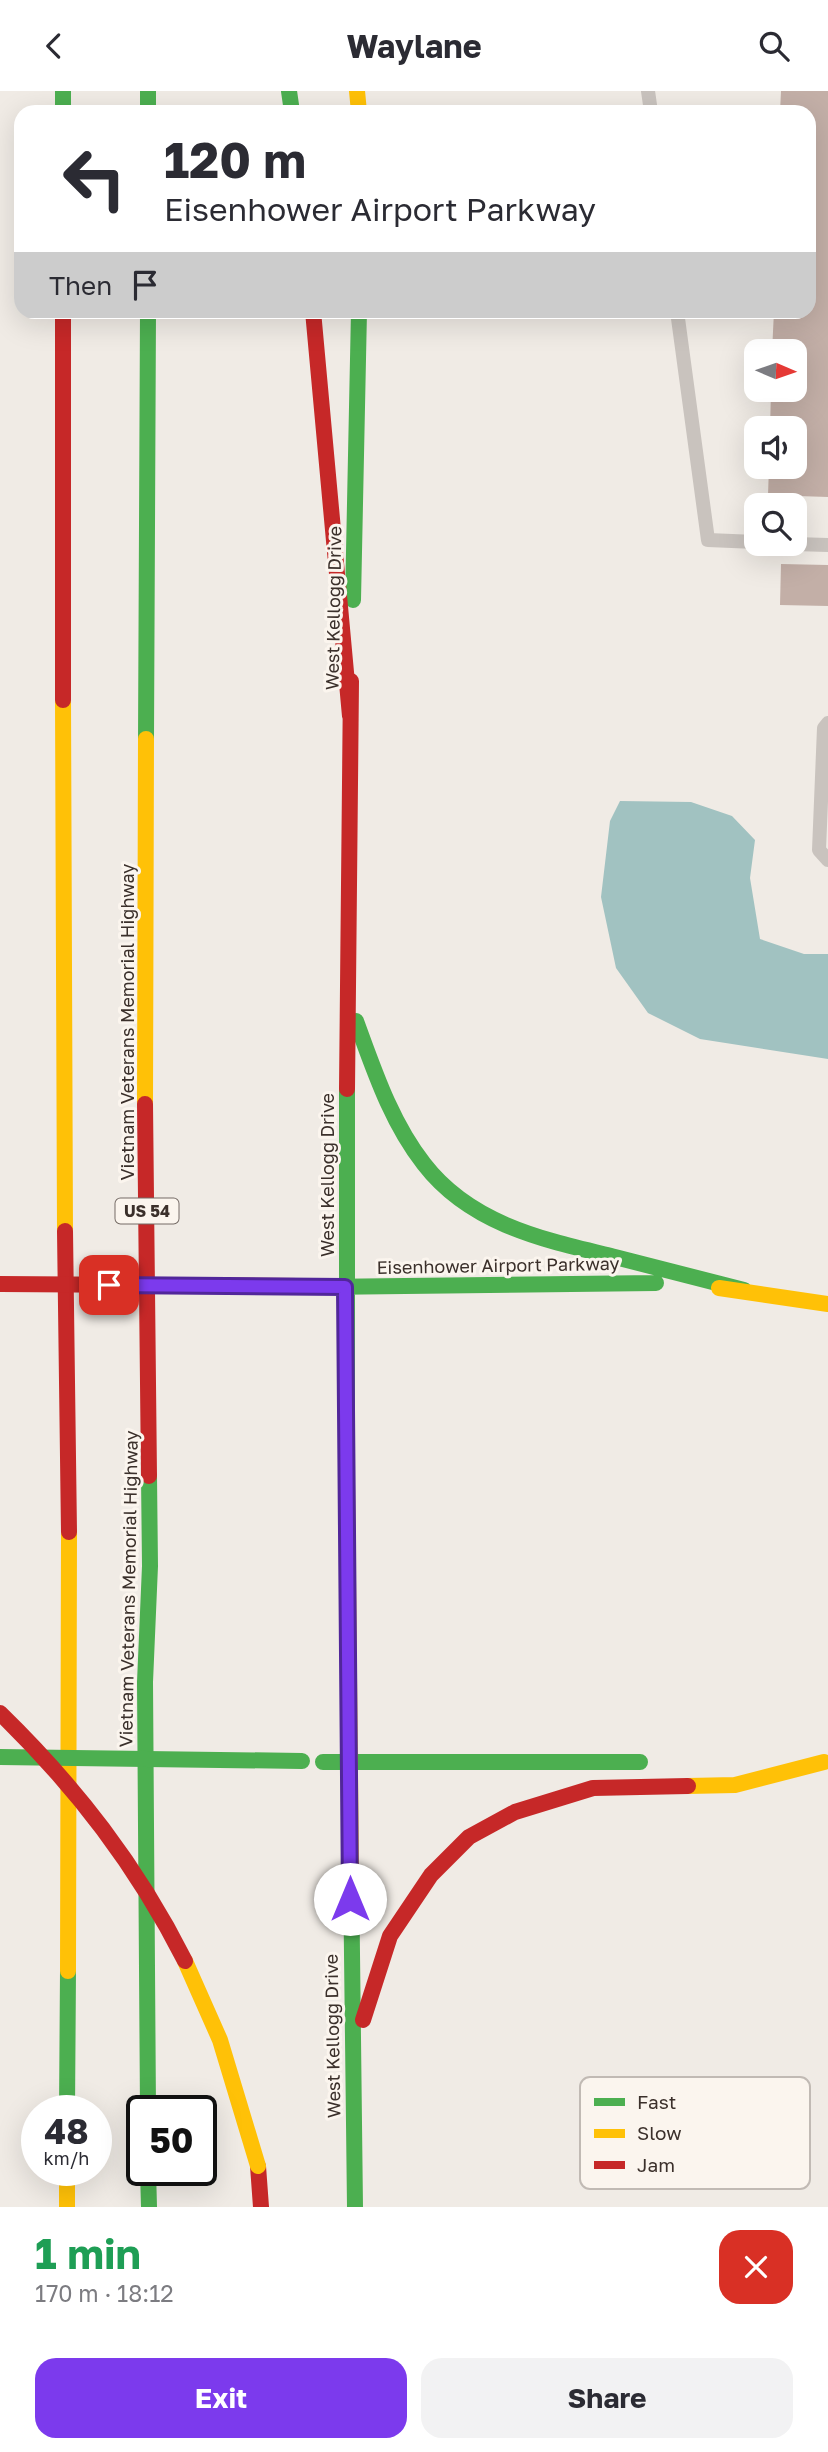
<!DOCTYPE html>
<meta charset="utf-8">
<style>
:root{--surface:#fff;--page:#f2f2f3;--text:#2b2b33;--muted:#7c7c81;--accent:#7c3aed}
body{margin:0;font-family:"Golos Text",sans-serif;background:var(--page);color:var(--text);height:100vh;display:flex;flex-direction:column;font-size:26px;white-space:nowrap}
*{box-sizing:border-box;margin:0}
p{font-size:23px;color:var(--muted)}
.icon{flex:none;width:38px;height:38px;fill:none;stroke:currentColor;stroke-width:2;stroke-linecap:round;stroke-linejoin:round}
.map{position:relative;height:2116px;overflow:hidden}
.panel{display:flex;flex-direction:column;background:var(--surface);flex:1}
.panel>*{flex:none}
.guide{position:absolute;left:14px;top:14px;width:802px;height:214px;border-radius:21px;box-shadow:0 7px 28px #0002;background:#fff;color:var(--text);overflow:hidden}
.needle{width:46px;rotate:92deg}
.buttons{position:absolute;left:744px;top:248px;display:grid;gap:14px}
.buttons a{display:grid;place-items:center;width:63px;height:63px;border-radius:14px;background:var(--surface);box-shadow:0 7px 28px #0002;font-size:35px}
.speed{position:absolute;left:21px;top:2004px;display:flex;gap:14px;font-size:35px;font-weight:700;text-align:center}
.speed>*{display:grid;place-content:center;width:91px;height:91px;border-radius:50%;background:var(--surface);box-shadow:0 7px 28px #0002;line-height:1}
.speed small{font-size:18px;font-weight:400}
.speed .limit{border:4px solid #111;border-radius:10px;background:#fff;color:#111}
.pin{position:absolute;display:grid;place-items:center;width:60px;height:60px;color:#fff;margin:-30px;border-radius:14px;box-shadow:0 4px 10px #0006}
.me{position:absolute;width:77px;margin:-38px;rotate:0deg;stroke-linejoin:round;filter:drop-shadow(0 0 5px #0008)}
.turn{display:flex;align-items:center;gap:24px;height:147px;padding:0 35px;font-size:32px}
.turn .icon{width:91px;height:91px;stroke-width:2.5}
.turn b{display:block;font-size:49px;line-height:60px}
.then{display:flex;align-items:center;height:66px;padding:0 35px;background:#0003;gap:14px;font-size:26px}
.round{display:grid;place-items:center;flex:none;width:74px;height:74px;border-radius:21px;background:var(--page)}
.overview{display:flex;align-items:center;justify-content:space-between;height:119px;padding:0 35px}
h1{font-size:42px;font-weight:700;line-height:52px;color:#1e9e55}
.cta{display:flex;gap:14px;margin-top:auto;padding:14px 35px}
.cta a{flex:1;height:80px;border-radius:21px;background:var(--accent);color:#fff;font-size:28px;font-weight:700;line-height:80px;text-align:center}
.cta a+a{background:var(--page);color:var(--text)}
header{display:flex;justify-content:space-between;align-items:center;height:91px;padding:0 35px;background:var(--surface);font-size:32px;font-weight:700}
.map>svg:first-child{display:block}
.water{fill:#a1c2c1}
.building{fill:#c3afa7}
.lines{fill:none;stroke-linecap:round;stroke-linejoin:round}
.lane{stroke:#c9c3be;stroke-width:14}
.fast{stroke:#4caf50;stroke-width:16}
.slow{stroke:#ffc107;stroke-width:16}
.jam{stroke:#c62828;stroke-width:16}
.fast-bridge{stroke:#4caf50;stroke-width:16}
.slow-bridge{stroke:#ffc107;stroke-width:16}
.jam-bridge{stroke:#c62828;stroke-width:16}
.route-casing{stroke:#51269a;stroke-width:18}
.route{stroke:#7c3aed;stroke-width:12}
.labels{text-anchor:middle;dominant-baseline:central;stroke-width:6;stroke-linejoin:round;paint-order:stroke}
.shield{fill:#fbf5ee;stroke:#756b66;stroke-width:2}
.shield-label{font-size:16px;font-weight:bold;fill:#3b302b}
.street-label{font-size:18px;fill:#3b302b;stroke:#fbf5ee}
.key{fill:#fbf5ee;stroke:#c1bab4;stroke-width:2}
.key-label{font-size:19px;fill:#3b302b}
</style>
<header><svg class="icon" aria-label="back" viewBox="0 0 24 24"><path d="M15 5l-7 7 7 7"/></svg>Waylane<svg class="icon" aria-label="search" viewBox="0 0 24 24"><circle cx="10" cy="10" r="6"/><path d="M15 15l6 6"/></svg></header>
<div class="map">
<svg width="828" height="2116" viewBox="0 0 828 2116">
<rect width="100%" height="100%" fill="#f0ebe5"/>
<path class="water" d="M 620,710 L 691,711 L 732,725 L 755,749 L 750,787 L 760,848 L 804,863 L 828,863 L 828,968 L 700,948 L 648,922 L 616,877 L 601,806 L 610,730 Z"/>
<path class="building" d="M 781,0 L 828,0 L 828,406 L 768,404 L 769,376 L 794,376 L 794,338 L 770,338 L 771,299 L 794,299 L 794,261 L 772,261 L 774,220 L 808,220 L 808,21 L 780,21 Z
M 781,473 L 828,474 L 828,515 L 780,514 Z"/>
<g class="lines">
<path class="lane" d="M 648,0 L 651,21
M 677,220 L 708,449 L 756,451
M 794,453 L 828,454
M 828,632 L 824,637 L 819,759 L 828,769"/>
<path class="fast" d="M 63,0 L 63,21
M 148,0 L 148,21
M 289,0 L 292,21
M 353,509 L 359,220
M 146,648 L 148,220
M 356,930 C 374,979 391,1031 424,1073 C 471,1134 545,1149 615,1166 C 658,1177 701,1188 744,1199
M 347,998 L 347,1393
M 321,1196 L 656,1192
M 323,1671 L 640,1671
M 351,1778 L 355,2116
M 67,2020 L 68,1880
M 148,2020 L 145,1591 L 150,1475 L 149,1385
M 148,2079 L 149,2116"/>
<path class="slow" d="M 357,0 L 359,21
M 63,609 L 65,1140
M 145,1013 L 146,648
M 719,1197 L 828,1213
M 347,1393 L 351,1778
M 688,1695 L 735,1694 L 824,1671
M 68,1880 L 69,1441
M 67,2079 L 67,2116"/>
<path class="jam" d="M 63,220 L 63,609
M 313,220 L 350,625
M 347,998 L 351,590
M 145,1013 L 149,1385
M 65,1140 L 69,1441
M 363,1929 L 390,1845 L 431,1784 L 469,1746 L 515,1721 L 593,1697 L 688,1695
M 258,2075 L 261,2116"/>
<path class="fast-bridge" d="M 0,1666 L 302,1670"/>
<path class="slow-bridge" d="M 185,1870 L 220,1949 L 258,2075"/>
<path class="jam-bridge" d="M 0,1193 L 300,1195
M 0,1622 C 76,1696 137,1775 185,1870"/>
</g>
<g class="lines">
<defs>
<path id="route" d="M 109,1194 L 345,1196 L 350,1808"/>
</defs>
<use href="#route" class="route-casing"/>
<use href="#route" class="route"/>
</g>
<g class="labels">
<rect class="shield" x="115.5" y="1107.5" width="63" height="25" rx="5"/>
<g class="shield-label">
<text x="147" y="1120">US 54</text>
</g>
<g class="street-label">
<text transform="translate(333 517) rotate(-89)">West Kellogg Drive</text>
<text transform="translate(127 931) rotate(-90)">Vietnam Veterans Memorial Highway</text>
<text transform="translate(327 1084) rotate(-90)">West Kellogg Drive</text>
<text transform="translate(498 1174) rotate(-1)">Eisenhower Airport Parkway</text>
<text transform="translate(128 1498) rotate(-89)">Vietnam Veterans Memorial Highway</text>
<text transform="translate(332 1945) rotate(-91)">West Kellogg Drive</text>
</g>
</g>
<rect x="580" y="1986" width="230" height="112" rx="10" class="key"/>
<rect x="594" y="2007" width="31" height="8" fill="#4caf50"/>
<rect x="594" y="2038" width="31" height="9" fill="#ffc107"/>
<rect x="594" y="2070" width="31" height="8" fill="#c62828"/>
<g class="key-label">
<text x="637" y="2018">Fast</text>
<text x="637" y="2049">Slow</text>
<text x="637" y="2081">Jam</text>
</g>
</svg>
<div class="buttons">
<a><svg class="needle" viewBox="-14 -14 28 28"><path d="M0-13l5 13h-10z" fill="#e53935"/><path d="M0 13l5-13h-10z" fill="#7c7c81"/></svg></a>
<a><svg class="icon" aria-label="sound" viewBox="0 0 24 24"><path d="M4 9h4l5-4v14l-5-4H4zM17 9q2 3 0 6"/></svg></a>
<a><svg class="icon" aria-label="search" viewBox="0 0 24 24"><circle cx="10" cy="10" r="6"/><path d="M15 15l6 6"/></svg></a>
</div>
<div class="speed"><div>48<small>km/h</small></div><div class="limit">50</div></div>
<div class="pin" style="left:109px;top:1194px;background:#d93025"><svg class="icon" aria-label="arrive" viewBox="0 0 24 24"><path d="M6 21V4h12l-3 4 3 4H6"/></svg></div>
<svg class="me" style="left:350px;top:1808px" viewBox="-20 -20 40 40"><circle r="19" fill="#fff"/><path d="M0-13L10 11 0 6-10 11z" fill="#7c3aed"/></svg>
<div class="guide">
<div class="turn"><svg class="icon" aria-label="left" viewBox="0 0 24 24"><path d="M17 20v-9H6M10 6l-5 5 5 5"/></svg><div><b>120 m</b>Eisenhower Airport Parkway</div></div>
<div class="then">Then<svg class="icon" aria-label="arrive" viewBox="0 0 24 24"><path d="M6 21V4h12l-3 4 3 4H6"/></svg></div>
</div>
</div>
<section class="panel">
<div class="overview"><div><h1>1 min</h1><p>170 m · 18:12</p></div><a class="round" style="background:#d93025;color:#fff"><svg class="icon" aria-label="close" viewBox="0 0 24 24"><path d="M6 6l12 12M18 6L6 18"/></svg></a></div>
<div class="cta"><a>Exit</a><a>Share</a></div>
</section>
